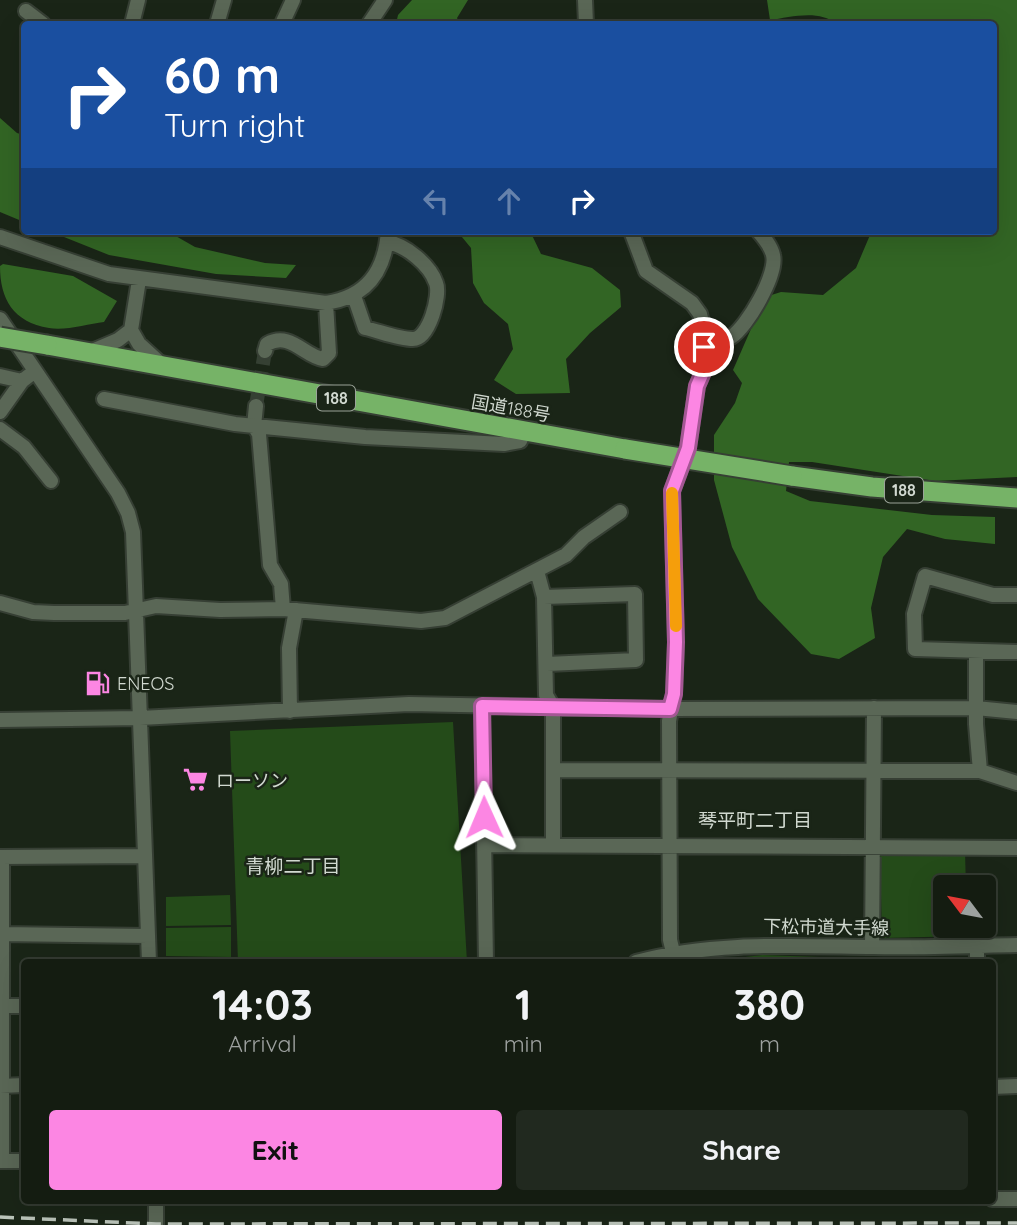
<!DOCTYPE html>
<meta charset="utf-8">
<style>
:root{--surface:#141c11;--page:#21291f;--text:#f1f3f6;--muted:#9da19f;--line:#333a31;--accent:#fc86e3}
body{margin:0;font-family:Quicksand,"Noto Sans JP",sans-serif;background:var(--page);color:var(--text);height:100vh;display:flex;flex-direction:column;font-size:26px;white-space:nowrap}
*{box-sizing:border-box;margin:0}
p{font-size:23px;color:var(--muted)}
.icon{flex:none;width:38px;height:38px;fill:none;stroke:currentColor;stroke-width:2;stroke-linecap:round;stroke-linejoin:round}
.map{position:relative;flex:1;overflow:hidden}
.drawer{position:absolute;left:21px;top:959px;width:975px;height:245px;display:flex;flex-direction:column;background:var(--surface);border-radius:7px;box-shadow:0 7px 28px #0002,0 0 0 2px var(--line)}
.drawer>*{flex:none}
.guide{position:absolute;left:21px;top:21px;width:976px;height:214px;border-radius:7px;box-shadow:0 7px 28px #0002,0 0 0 2px var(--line);background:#1a4fa0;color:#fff;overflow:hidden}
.needle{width:46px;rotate:302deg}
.controls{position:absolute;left:933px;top:875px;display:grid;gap:14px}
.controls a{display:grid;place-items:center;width:63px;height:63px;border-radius:7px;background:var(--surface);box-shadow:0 7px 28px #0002,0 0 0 2px var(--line);font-size:35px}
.pin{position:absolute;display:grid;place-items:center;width:60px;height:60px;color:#fff;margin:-30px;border:4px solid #fff;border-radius:50%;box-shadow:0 2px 7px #0007}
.me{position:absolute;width:77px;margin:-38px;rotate:359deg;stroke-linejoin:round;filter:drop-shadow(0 0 5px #0008)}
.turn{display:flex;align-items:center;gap:24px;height:147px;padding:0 28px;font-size:32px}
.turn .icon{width:91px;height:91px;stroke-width:2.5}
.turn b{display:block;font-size:49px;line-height:60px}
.lanes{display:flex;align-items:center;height:66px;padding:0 28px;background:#0003;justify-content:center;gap:35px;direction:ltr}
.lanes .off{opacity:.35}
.eta{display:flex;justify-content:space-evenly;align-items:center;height:119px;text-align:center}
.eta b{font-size:42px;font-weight:800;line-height:49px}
.primary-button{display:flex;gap:14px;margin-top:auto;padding:14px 28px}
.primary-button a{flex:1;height:80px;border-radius:7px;background:var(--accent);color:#111;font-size:28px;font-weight:800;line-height:80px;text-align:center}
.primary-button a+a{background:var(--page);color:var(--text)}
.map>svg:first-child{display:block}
.green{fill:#244b19}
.forest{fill:#326524}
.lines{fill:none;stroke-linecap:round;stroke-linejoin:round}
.minor-tunnel{stroke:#354033;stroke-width:14;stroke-dasharray:14 7;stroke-linecap:butt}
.minor-casing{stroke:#363f34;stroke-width:18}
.highway-casing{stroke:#363f34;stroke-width:23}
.minor{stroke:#5a6756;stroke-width:14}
.highway{stroke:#76b367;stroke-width:19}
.rail{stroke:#bbc4ba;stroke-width:3.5;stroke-dasharray:14 7;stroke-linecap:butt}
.highway-bridge-casing{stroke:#363f34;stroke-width:23;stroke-linecap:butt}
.highway-bridge{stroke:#76b367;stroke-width:19}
.route-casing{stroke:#a45794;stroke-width:18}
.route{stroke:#fc86e3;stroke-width:12}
.slow{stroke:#f59e0b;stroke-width:12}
.labels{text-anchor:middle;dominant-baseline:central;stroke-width:5;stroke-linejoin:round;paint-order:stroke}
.shield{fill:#1a2517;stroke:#9aa398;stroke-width:2}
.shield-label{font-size:16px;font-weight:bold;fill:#d1d9d0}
.street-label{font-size:18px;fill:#d1d9d0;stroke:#1a2517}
.poi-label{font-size:18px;fill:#d1d9d0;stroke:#1a2517;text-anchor:start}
.neighbourhood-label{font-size:19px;fill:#d1d9d0;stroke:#1a2517}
</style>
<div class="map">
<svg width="1017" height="1225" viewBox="0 0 1017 1225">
<rect width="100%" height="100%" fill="#1a2517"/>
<path class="green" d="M 453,722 L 467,962 L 238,962 L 230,731 Z
M 880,852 L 965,852 L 966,887 L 945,887 L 945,926 L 967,926 L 968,936 L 882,938 Z
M 230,895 L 231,925 L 166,926 L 166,897 Z
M 231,927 L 231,957 L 166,956 L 166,928 Z
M 762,955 L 849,958 L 849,962 L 703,962 Z
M 166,959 L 231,959 L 231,962 L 166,962 Z"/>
<path class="forest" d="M 412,0 L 468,0 L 457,18 L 460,24 L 396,24 L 398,15 Z
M 767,0 L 1017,0 L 1017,477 L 935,481 L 812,462 L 789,462 L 786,491 L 810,501 L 932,515 L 995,517 L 995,544 L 945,539 L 907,529 L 883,557 L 871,608 L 875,638 L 839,659 L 811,654 L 758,599 L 732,547 L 714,480 L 714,435 L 735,403 L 742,383 L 733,370 L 765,297 L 781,292 L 823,295 L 856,268 L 870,235 L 868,231 L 994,231 L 994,24 L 836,24 C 820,9 790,17 770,20 Z
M 0,118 L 17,133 L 24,135 L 24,222 L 0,212 Z
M 49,231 L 167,231 L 195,247 L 265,263 L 296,265 L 286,278 L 216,274 L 109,255 Z
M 457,231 L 530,231 L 541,254 L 592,268 L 620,290 L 621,307 L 590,333 L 566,359 L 570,393 L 516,394 L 494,380 L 513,349 L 508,324 L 484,303 L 473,283 L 471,248 Z
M 3,264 L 73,276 L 117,301 L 104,322 C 88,324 65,331 49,328 C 13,322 0,299 0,266 Z"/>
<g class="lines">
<path class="minor-tunnel" d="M 256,406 L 265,351"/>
<defs>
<path id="minor" d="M 585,0 L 586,24
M 26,11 L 43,24
M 132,24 L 138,0
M 217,24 L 224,0
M 282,24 L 293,0
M 369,24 L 385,0
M 631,231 L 646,271 L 692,303 L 700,314 L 703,327 L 704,370 L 697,386 L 688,448 L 672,491 L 676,643 L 674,694 L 669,721 L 670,940 L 673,952
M 0,237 L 109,274 L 326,303 C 367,297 385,271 388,231
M 354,296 L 365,328 C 379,331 398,339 413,339 C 429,339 441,295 436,283 C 430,265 406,245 387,242
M 0,319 L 118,493 L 128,513 L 133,532 L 149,962
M 131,330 L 139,344 L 162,365
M 704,347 C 713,344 723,341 731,337 C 747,327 778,274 773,255 C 771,246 764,238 758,231
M 265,351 L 267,344 C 290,331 304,356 323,359 L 329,353 L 326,303
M 90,352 L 118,340 L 131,330 L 139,280
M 0,376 L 22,381 L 35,371
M 104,399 L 235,424 L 365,437 L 504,444 L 520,441 L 524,432
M 256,406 L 254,426 L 259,434 L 270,565 L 281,584 L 283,609
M 0,412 L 22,381
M 0,429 L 24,447 L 51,481
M 537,571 L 544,597 L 546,695 L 553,707 L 553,845
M 1017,595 L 993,595 L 925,576 L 914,614 L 915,649 L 1017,652
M 544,597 L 635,594 L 636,660 L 547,664
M 0,603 L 33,612 L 54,613 L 125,613 L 156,606 L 220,610 L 283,609 L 421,621 L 445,618 L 566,555 L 584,537 L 620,512
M 976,652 L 976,724 L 980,771 L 1017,783
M 482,706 L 486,962
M 290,711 L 289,648 L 296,610
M 0,720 L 140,718 L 409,704 L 670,709 L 976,708 L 1017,712
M 553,770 L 980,771
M 484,845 L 1017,848
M 0,857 L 145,856
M 0,934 L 148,936
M 872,947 L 874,708
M 636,962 C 714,941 793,946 873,947 C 922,948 969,946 1017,945
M 977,962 L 977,948
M 0,1006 L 24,1006
M 0,1086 L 24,1085
M 992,1087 L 1017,1086
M 0,1161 L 24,1161
M 2,1161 L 2,858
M 992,1199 L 1017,1199
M 156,1200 L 156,1225"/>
<path id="highway" d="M 47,345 L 625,449
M 792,476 L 872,487 L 1017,498"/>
</defs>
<use href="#minor" class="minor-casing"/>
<use href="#highway" class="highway-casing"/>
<use href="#minor" class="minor"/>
<use href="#highway" class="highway"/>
<path class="rail" d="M 0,1217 L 156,1224 L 1017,1223"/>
<defs>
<path id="highway-bridge" d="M 0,337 L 47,345
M 625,449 L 792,476"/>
</defs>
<use href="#highway-bridge" class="highway-bridge-casing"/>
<use href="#highway-bridge" class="highway-bridge"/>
</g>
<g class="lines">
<defs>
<path id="route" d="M 484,817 L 482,706 L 670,709 L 674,694 L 676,642 L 672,491 L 688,448 L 697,386 L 704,370 L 704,347"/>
</defs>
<use href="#route" class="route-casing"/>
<use href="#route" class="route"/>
<path class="slow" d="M 672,493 L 676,626"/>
</g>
<defs>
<symbol id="fuel-bare" viewBox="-9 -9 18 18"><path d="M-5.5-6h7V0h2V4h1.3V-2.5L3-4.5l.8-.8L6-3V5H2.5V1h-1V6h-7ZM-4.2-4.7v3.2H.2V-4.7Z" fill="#fc86e3" stroke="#1a2517" stroke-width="2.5" paint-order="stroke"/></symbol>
<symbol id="supermarket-bare" viewBox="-9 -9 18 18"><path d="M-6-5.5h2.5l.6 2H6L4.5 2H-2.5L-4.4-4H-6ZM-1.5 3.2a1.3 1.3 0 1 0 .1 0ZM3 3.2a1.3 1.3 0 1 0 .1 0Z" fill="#fc86e3" stroke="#1a2517" stroke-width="2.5" paint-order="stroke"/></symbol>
</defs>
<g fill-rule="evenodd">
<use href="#fuel-bare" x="80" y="666" width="35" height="35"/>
<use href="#supermarket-bare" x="178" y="762" width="35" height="35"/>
</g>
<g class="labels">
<g class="shield">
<rect x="317" y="385.5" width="38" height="25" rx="5"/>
<rect x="885" y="477.5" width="38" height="25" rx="5"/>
</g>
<g class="shield-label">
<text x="336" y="398">188</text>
<text x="904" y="490">188</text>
</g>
<g class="street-label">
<text transform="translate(511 408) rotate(10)">国道188号</text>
<text transform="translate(826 927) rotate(1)">下松市道大手線</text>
</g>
<g class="poi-label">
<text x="117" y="683">ENEOS</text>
<text x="216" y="780">ローソン</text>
</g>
<g class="neighbourhood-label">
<text x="755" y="820">琴平町二丁目</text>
<text x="293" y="866">青柳二丁目</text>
</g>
</g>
</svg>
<div class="controls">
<a><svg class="needle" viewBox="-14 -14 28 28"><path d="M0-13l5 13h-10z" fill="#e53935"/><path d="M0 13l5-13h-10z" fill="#9da19f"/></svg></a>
</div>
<div class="pin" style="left:704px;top:347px;background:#d93025"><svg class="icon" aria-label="arrive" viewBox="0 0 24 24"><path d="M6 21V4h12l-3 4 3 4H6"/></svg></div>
<svg class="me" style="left:484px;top:817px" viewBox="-20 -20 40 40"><path d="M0-17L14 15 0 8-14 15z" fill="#fc86e3" stroke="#fff" stroke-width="4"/></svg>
<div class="guide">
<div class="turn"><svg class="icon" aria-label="right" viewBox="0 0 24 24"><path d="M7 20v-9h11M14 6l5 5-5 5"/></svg><div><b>60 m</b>Turn right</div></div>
<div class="lanes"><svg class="icon off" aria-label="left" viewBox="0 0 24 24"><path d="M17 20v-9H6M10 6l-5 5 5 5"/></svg><svg class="icon off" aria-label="ahead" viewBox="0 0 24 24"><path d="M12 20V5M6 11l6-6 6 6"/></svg><svg class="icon" aria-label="right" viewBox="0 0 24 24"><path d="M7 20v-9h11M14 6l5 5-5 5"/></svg></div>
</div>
<section class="drawer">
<div class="eta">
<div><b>14:03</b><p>Arrival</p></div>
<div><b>1</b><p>min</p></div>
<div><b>380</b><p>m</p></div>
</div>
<div class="primary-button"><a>Exit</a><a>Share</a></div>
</section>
</div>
